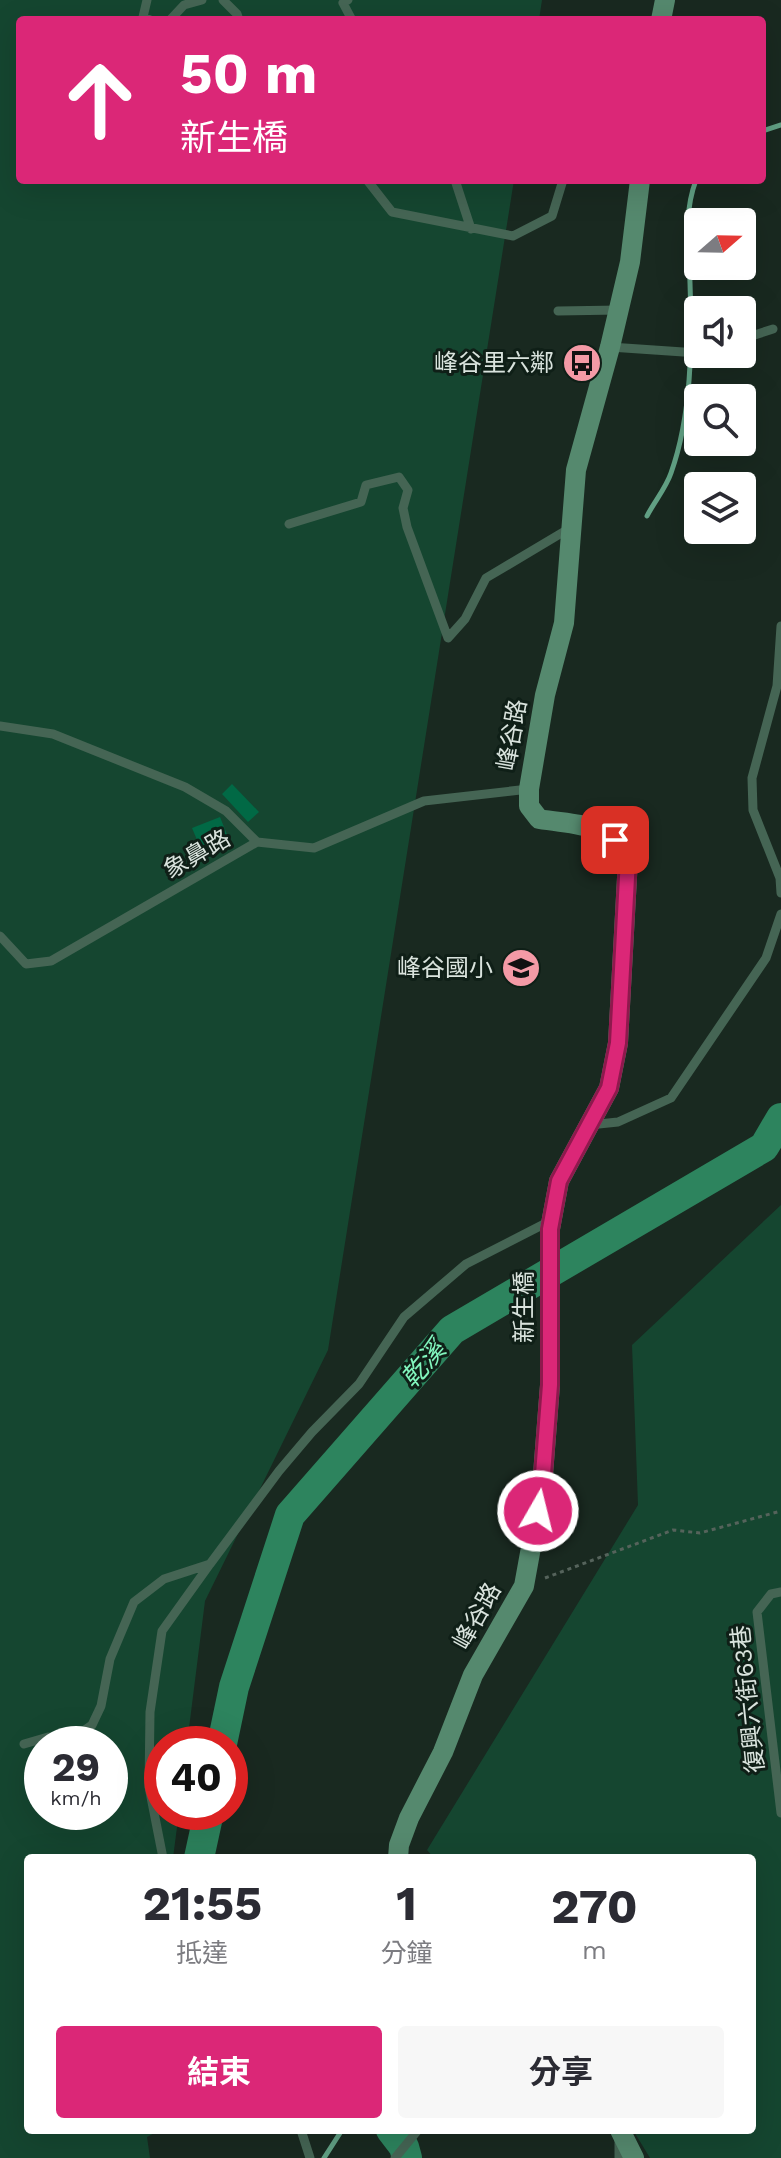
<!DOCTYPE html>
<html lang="zh-TW">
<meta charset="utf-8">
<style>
:root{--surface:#fff;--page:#f7f7f7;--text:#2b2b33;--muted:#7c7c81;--accent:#db2777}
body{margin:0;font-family:"Work Sans","Noto Sans TC",sans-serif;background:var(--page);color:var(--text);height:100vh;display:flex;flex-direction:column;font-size:30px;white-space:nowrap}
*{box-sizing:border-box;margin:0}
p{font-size:26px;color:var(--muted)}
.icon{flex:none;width:44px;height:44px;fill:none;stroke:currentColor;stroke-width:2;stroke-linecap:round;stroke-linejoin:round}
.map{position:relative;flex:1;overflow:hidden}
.side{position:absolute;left:24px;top:1854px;width:732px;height:280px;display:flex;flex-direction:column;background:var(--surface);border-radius:8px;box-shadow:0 8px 32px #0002}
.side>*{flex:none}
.hud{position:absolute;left:16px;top:16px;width:750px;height:168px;border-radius:8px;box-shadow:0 8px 32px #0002;background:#db2777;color:#fff;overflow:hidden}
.needle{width:52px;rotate:70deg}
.fabs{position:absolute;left:684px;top:208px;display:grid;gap:16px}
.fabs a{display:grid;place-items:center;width:72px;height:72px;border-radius:8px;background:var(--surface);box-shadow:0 8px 32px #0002;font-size:40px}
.speed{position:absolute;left:24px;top:1726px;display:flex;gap:16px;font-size:40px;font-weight:700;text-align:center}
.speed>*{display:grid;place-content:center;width:104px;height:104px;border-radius:50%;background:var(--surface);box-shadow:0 8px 32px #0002;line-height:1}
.speed small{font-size:20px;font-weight:400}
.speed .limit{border:12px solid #d22;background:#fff;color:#111}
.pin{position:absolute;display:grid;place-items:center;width:68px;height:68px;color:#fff;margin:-34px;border-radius:16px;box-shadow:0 4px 12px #0006}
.me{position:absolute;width:88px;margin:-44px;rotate:8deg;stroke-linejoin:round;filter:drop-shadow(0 0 6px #0008)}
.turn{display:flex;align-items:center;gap:28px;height:168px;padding:0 32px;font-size:36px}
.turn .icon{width:104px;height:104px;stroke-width:2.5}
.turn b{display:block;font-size:56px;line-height:68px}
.eta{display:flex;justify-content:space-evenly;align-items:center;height:136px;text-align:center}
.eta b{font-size:48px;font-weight:700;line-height:56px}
.primary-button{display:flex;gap:16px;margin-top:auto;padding:16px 32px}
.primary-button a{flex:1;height:92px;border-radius:8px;background:var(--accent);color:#fff;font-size:32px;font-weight:700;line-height:92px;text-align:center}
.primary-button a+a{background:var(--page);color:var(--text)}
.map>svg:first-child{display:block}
.green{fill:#154630;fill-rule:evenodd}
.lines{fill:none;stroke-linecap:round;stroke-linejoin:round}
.stream{stroke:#61a084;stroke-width:5}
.river{stroke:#2d845e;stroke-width:30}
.building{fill:#016945}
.path{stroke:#55635b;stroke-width:3;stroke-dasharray:4 4;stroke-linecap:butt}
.lane{stroke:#456554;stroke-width:9}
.secondary{stroke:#55896e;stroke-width:20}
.route-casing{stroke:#8e194d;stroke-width:20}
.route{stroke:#db2777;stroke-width:14}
.labels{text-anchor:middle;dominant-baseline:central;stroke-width:6;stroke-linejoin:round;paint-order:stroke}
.poi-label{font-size:24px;fill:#d9e3dd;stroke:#0f1f17;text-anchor:end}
.street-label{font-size:24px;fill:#d9e3dd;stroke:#0f1f17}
.water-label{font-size:26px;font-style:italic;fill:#82f6be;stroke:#0f1f17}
</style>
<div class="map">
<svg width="781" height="2158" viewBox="0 0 781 2158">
<rect width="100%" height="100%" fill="#192920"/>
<path class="green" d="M 0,0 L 542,0 L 539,20 L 20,20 L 20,180 L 514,180 L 328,1350 L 205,1601 L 187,1744 L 162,1744 L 162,1812 L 179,1812 L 173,1858 L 28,1858 L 28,2130 L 160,2130 L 147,2137 L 150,2158 L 0,2158 ZM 42,1744 L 110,1744 L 110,1812 L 42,1812 Z
M 781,1205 L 781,2158 L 650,2158 L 633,2130 L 752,2130 L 752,1858 L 434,1858 L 427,1850 L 638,1505 L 632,1345 Z"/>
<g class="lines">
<path class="stream" d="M 762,131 L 781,125
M 647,516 C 654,502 666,488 671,473 C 692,414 692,345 690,283 C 689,247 683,215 696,180
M 324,2158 L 342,2130"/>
<path class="river" d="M 222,1744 L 234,1687 L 290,1515 L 452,1330 L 764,1147 L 781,1118
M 199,1858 L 209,1812
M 391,2130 L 404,2147 L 407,2158"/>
</g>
<path class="building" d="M 232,784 L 259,812 L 248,822 L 222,794 Z
M 220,817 L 232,847 L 205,859 L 192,828 Z"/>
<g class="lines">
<path class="path" d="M 545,1578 L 673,1530 L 700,1533 L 781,1511"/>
<path class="lane" d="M 147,0 L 143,17 L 150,20
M 223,0 L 237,14 L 239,20
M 348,0 L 343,3 L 352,20
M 170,20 L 184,5 L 202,0
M 367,180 L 392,212 L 513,236 L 552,216 L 563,180
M 455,180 L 471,229
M 558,311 L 619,310
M 742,339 L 773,329
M 610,347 L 698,353
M 289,524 L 361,502 L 366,485 L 399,477 L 408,490 L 403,508 L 407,527 L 448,638 L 465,619 L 486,578 L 570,528
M 781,626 L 777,686 L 752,778 L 753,810 L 780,878 L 781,893
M 0,726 L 53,734 L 185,787 L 226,811 L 257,842
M 0,936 L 26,964 L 51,961 L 257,842 L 314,848 L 424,801 L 529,789
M 589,1125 L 618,1122 L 671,1098 L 766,958 L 781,914
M 781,1592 L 771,1594 L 757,1612 L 781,1813
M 24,1744 L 48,1737 L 72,1739 L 92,1725 L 101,1706 L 110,1659 L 134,1602 L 164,1579 L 210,1564 L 279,1471 L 312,1432 L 359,1384 L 404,1317 L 466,1264 L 548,1222
M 163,1858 L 149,1787 L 150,1712 L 162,1631 L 210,1564
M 301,2130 L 310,2158
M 619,2141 L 619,2158
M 395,2158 L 418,2130"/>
<path class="secondary" d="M 661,20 L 665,0
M 398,1858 L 399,1845 L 409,1818 L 443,1752 L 473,1675 L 524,1586 L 542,1487 L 550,1385 L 550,1229 L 559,1181 L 609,1088 L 618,1043 L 628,859 C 601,821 582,826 539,819 L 529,806 L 529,789 L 545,695 L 564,623 L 576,470 L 610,347 L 630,262 L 640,180
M 620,2130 L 634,2158"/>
</g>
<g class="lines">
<defs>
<path id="route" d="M 538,1511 L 542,1487 L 550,1385 L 550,1229 L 559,1181 L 609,1088 L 618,1043 L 628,859 L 615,840"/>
</defs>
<use href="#route" class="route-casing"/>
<use href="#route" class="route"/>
</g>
<defs>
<symbol id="bus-disc" viewBox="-11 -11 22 22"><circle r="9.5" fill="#f49aa6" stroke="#0f1f17"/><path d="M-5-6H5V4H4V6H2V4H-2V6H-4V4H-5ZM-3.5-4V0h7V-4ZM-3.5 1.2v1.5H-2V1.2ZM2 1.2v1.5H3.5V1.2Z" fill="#111"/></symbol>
<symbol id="school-disc" viewBox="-11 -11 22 22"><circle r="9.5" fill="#f49aa6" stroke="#0f1f17"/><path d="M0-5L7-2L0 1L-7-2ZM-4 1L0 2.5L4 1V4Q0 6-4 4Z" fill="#111"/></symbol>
</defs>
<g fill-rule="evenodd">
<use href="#bus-disc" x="560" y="341" width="44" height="44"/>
<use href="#school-disc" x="499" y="946" width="44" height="44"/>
</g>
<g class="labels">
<g class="poi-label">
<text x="554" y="363">峰谷里六鄰</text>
<text x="493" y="968">峰谷國小</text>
</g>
<g class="street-label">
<text transform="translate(512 735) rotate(-80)">峰谷路</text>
<text transform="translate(197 854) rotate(-30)">象鼻路</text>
<text transform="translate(524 1307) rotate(-90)">新生橋</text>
<text transform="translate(477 1616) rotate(-61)">峰谷路</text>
<text transform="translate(748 1699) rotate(-96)">復興六街63巷</text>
</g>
<g class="water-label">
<text transform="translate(423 1364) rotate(-49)">乾溪</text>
</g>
</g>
</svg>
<div class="fabs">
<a><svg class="needle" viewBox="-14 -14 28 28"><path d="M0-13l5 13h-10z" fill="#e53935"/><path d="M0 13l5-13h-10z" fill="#7c7c81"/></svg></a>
<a><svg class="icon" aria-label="sound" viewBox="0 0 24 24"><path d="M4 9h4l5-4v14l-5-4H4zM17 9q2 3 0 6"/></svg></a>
<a><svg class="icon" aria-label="search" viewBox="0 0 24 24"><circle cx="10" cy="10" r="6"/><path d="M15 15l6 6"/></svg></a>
<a><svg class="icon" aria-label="layers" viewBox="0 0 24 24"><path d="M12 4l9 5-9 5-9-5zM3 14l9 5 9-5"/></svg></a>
</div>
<div class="speed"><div>29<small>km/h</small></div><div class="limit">40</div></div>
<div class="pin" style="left:615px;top:840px;background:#d93025"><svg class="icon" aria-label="arrive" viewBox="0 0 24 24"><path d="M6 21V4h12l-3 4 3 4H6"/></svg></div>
<svg class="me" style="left:538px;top:1511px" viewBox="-20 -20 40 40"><circle r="17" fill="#db2777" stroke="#fff" stroke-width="3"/><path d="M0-11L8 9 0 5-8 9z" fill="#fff"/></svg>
<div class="hud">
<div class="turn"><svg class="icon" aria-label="ahead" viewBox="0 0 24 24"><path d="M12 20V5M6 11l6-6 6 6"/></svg><div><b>50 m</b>新生橋</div></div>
</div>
<section class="side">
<div class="eta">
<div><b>21:55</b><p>抵達</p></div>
<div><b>1</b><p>分鐘</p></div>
<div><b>270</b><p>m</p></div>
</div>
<div class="primary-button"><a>結束</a><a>分享</a></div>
</section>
</div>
